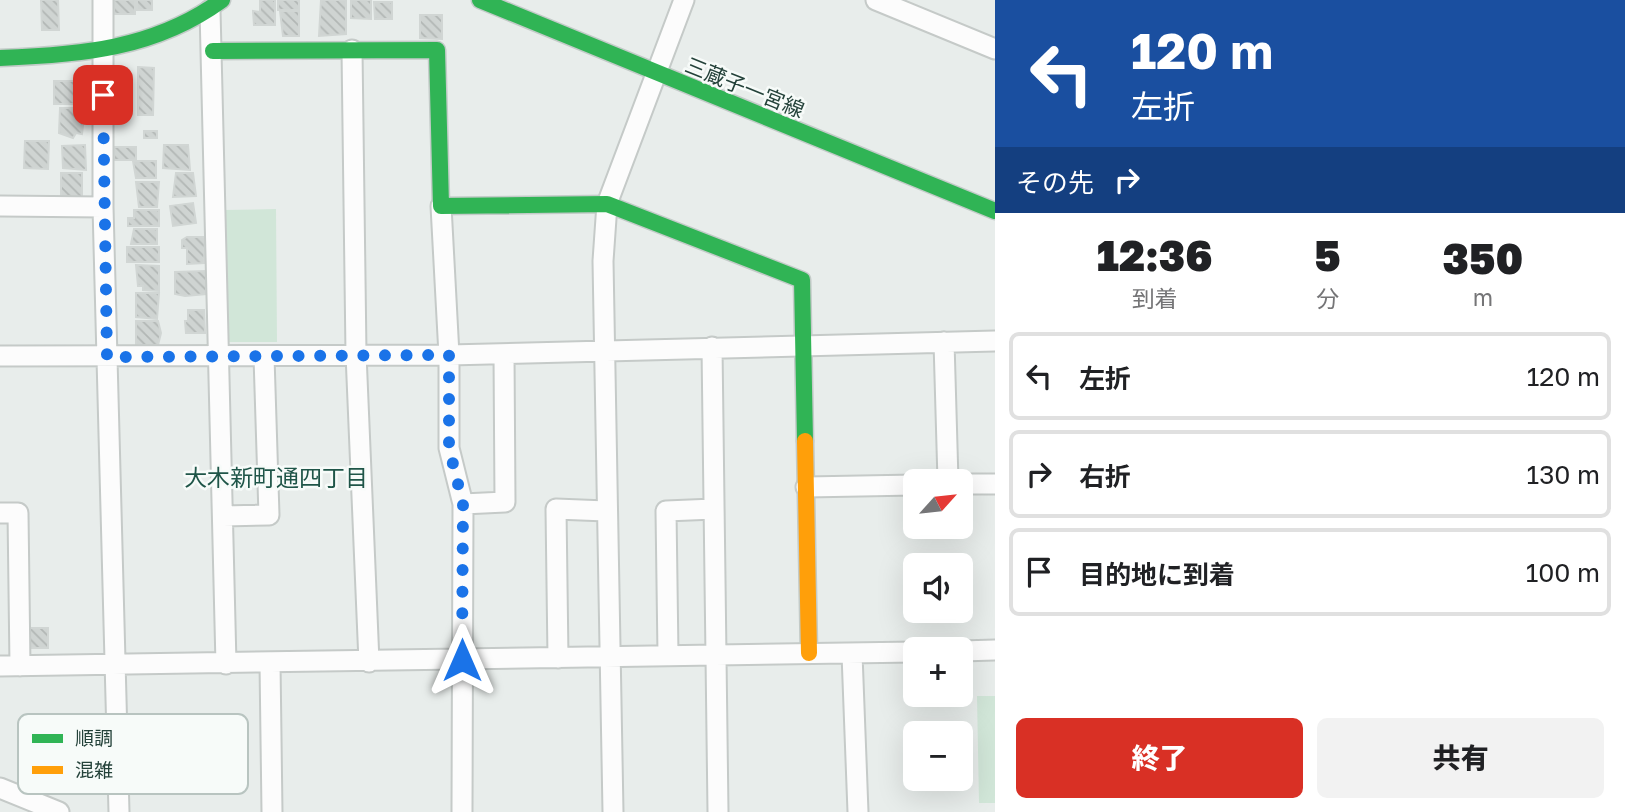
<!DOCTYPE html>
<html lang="ja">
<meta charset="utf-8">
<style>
:root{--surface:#fff;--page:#f2f2f2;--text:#202124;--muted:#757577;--line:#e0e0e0;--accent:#d93025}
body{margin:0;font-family:"Golos Text","Noto Sans JP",sans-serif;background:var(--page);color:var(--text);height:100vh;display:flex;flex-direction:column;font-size:26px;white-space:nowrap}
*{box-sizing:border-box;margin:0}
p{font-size:23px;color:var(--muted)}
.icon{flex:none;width:38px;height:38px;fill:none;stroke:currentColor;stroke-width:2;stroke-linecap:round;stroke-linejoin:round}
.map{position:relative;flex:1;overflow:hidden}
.sheet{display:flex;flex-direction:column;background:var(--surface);width:630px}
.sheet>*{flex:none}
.guide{background:#1a4fa0;color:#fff;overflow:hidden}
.needle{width:46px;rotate:63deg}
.fabs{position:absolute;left:903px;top:469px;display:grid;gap:14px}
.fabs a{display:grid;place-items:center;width:70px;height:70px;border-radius:10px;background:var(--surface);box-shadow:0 7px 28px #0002;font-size:35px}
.pin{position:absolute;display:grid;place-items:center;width:60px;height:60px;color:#fff;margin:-30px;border-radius:14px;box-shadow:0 4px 10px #0006}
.me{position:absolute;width:77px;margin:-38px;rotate:0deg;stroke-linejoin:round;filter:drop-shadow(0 0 5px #0008)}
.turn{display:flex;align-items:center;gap:24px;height:147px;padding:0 21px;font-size:32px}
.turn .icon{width:91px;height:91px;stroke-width:2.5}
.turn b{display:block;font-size:49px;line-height:60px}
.then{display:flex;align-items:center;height:66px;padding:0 21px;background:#0003;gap:14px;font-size:26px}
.eta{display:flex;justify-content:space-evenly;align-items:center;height:119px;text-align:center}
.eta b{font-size:42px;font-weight:800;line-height:49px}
.primary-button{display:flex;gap:14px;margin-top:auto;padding:14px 21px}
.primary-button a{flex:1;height:80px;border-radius:10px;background:var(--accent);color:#fff;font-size:28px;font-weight:800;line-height:80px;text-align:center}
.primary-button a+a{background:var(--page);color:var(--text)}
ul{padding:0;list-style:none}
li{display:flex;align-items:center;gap:21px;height:88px;margin:0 14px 10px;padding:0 7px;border:4px solid var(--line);border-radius:10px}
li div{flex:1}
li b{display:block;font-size:26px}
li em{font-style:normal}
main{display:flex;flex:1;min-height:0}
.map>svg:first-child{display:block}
.park{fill:#d1e6d8}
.building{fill:url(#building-back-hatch);stroke:#d1d6d4;stroke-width:2}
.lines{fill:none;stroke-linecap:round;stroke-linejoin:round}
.street-casing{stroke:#c5cac8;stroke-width:23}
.fast-casing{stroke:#c3cbc8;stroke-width:19}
.slow-casing{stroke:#c3cbc8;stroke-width:19}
.street{stroke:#fcfcfc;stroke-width:19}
.fast{stroke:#30b455;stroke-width:16}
.slow{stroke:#ff9f0a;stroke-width:16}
.route{stroke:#1a73e8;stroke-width:12;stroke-dasharray:0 21.6}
.labels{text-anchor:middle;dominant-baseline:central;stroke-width:5;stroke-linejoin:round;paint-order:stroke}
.street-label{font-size:21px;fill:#24423a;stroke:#f7fbf9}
.neighbourhood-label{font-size:23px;fill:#1f5548;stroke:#f7fbf9}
.key{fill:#f7fbf9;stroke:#b8c4c0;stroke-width:2}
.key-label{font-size:19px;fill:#24423a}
</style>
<main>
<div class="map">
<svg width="995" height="812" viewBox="0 0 995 812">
<defs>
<pattern id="building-back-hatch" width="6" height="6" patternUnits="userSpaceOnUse" patternTransform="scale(1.75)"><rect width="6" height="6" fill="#cfd4d2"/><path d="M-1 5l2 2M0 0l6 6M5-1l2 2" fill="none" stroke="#b2b7b5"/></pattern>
</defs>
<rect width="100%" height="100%" fill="#e8edeb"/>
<path class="park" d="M 276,209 L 277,342 L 224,342 L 223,210 Z
M 977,696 L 995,696 L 995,803 L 979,803 Z"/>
<path class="building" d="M 41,0 L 58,0 L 59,30 L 42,30 Z
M 114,0 L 135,0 L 135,14 L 114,14 Z
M 137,0 L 152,0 L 152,10 L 137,10 Z
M 260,0 L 275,0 L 275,25 L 254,25 L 253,11 L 260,12 Z
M 278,0 L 299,0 L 299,10 L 278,10 Z
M 321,0 L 346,0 L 346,34 L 319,36 Z
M 351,0 L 371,0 L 371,19 L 351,18 Z
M 374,2 L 392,2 L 392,19 L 375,19 Z
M 280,11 L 299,11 L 299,36 L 283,36 Z
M 420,15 L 442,15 L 442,39 L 420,38 Z
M 138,67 L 154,68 L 153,115 L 138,115 Z
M 54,81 L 77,81 L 77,104 L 54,104 Z
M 60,108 L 81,108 L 81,116 L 84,117 L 82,134 L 76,133 L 73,138 L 59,133 Z
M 144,131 L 157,131 L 157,138 L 144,138 Z
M 25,141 L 49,141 L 48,169 L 24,168 Z
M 85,145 L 86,170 L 63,168 L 62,146 Z
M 164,145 L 188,145 L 190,170 L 163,168 Z
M 114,147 L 136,147 L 136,160 L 114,160 Z
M 133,161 L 156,161 L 156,178 L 136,178 Z
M 61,173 L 82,173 L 82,198 L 61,196 Z
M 176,173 L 193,173 L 196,196 L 173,197 Z
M 136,182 L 159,182 L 157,207 L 139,207 Z
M 193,203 L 196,223 L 173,226 L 170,206 Z
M 134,210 L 159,210 L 159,226 L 128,226 L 128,218 L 134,218 Z
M 134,229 L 157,229 L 157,244 L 131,244 Z
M 187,237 L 205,237 L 204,263 L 187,264 L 187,248 L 182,248 L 182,240 Z
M 127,247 L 159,247 L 159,262 L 127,262 Z
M 136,265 L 159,266 L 159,291 L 143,290 L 143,286 L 138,286 Z
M 206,271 L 206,294 L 185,296 L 175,294 L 175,272 Z
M 136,293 L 159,293 L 157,319 L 136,317 Z
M 188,310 L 204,310 L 205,333 L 186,333 L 185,321 L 188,321 Z
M 136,321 L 158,321 L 161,333 L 158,345 L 136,345 Z
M 30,628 L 48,628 L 48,648 L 29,648 Z"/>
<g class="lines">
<defs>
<path id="street" d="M 103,0 L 103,207 L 119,812
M 876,0 L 995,49
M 210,10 L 226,664
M 352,50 L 356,354 L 369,662
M 0,206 L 103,207
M 441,206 L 449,355 L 449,448 L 463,504 L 462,812
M 944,342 L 948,481
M 712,347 L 718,812
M 0,356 L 449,355 L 995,341
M 961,484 L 995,484
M 806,487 L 915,485
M 463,504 L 505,502 L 504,354
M 0,513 L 18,513 L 20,666
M 223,516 L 269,515 L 264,357
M 961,651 L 995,650
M 852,654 L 858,812
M 668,655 L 666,511 L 714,509
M 558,658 L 556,509 L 606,511
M 270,663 L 272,812
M 0,666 L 915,652
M 0,788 L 59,812
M 613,812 L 603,261 L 607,204 L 684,0"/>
<path id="fast" d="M 480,0 L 995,211
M 213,51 L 437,50 L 441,206 L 607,204 L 802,280 L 805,441
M 0,58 C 80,55 155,49 222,0"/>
<path id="slow" d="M 805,441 L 809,653"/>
</defs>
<use href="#street" class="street-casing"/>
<use href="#fast" class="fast-casing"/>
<use href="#slow" class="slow-casing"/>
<use href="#street" class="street"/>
<use href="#fast" class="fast"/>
<use href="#slow" class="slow"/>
</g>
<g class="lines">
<path class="route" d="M 103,95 L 107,357 L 449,355 L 449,448 L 463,504 L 462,660"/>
</g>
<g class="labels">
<g class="street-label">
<text transform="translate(745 87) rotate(22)">三蔵子一宮線</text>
</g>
<g class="neighbourhood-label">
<text x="276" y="477">大木新町通四丁目</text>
</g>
</g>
<rect x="18" y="714" width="230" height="80" rx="10" class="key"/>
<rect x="32" y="734" width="31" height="9" fill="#30b455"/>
<rect x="32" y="766" width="31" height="8" fill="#ff9f0a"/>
<g class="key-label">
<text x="75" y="745">順調</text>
<text x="75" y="777">混雑</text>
</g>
</svg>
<div class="fabs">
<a><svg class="needle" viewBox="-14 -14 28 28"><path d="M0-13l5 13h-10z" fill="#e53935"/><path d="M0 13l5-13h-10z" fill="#757577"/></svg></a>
<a><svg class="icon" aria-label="sound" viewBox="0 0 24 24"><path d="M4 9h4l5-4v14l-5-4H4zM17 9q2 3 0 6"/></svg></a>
<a>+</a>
<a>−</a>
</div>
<div class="pin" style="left:103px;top:95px;background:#d93025"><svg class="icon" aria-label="arrive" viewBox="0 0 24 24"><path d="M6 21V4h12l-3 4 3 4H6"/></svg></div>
<svg class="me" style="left:462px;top:660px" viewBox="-20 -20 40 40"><path d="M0-17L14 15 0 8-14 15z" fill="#1a73e8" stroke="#fff" stroke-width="4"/></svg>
</div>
<section class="sheet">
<div class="guide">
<div class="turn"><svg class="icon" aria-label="left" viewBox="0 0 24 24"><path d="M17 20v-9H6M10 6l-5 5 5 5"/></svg><div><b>120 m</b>左折</div></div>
<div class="then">その先<svg class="icon" aria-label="right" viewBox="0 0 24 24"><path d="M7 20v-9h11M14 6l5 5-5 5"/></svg></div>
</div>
<div class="eta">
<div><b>12:36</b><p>到着</p></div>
<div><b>5</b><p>分</p></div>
<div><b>350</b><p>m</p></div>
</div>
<ul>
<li><svg class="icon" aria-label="left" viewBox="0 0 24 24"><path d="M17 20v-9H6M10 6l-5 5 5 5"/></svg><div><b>左折</b></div><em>120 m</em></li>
<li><svg class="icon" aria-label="right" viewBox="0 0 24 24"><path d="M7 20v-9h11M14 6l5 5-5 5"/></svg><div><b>右折</b></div><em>130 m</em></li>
<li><svg class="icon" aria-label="arrive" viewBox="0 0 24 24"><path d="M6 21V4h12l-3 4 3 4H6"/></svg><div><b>目的地に到着</b></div><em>100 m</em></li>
</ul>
<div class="primary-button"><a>終了</a><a>共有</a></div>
</section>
</main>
